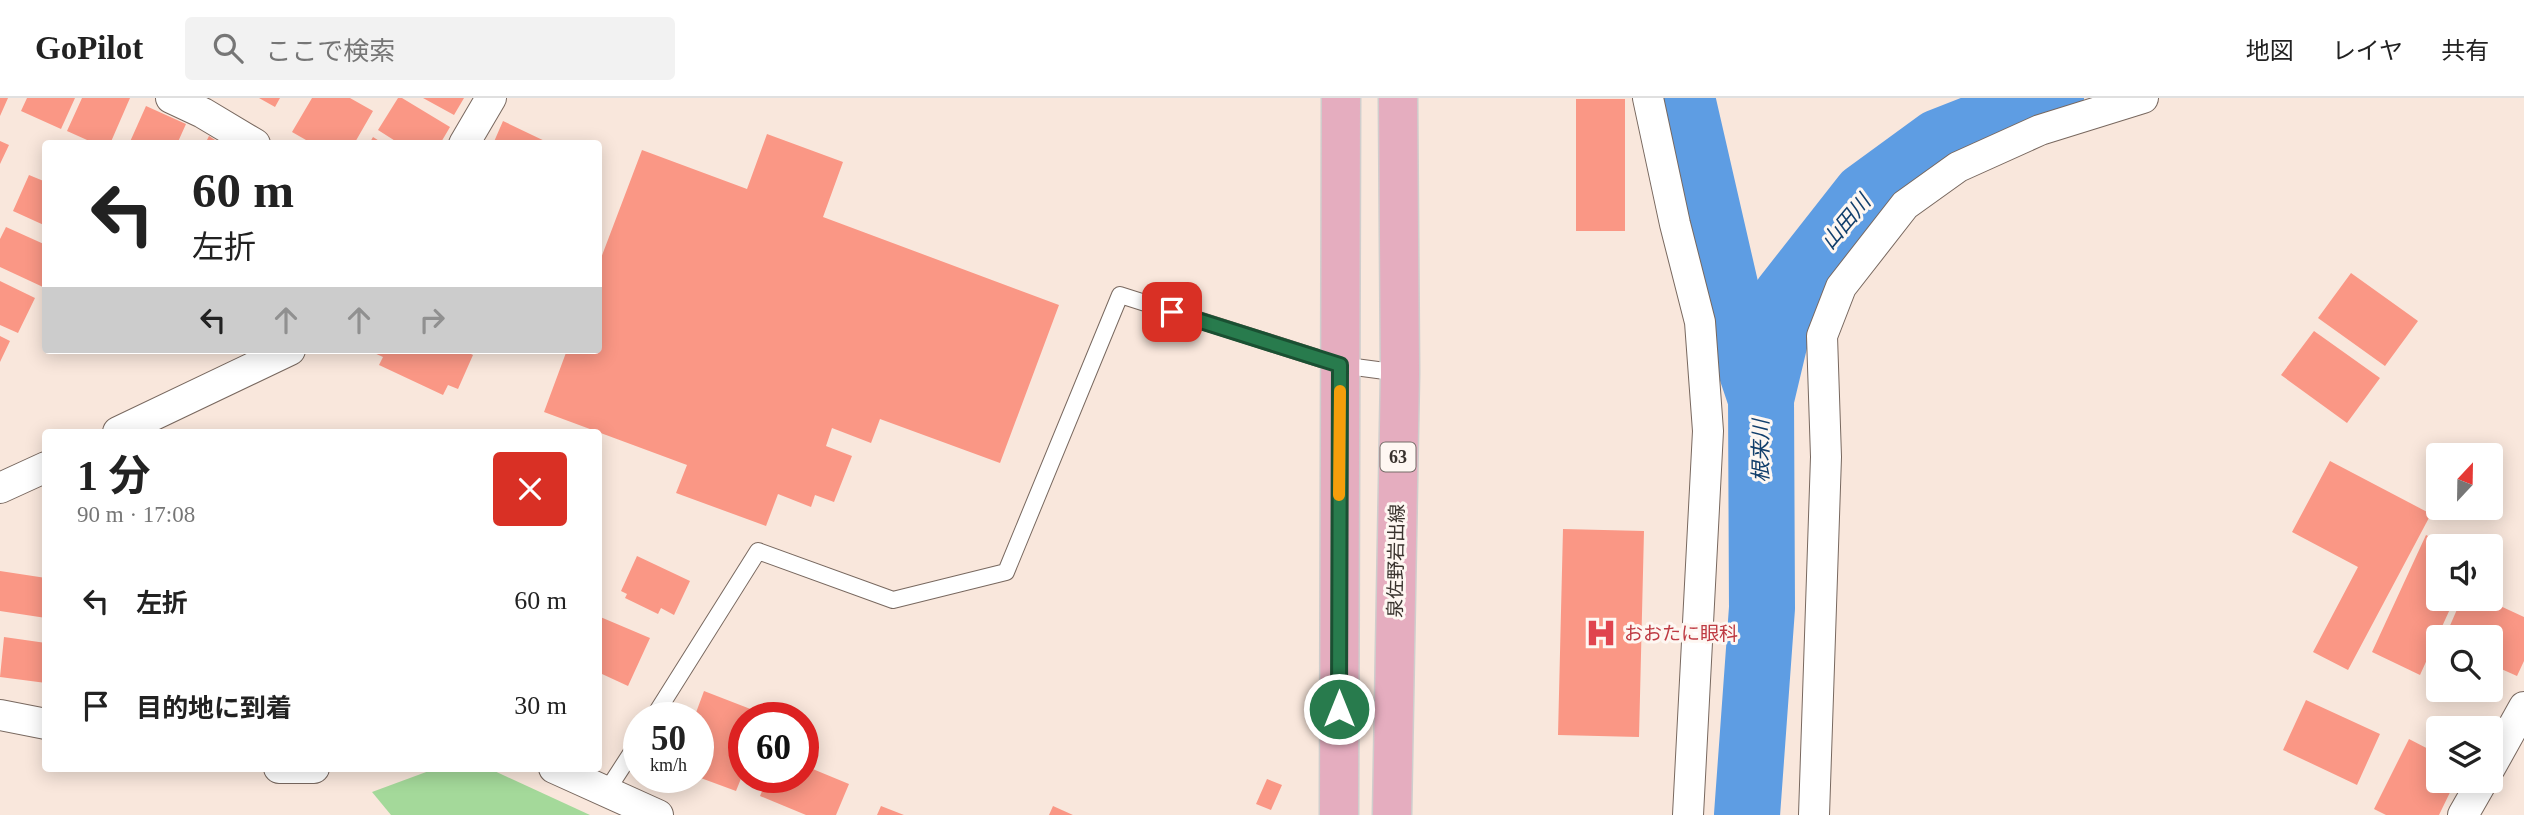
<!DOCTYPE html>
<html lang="ja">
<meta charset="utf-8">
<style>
:root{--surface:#fff;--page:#f2f2f2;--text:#222;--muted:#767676;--line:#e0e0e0}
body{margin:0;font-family:"Times New Roman","Noto Sans JP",serif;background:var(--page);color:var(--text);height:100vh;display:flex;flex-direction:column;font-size:26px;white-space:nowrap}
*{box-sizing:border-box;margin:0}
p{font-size:23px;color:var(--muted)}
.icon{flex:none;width:38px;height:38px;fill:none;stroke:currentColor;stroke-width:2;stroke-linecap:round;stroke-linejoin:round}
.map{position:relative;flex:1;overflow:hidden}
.side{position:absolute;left:42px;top:331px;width:560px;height:343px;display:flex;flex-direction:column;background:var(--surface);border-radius:7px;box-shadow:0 4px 18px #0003}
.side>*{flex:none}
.guide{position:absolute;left:42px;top:42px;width:560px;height:214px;border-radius:7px;box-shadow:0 4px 18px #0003;background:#fff;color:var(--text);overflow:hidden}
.needle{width:46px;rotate:22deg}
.controls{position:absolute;left:2426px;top:345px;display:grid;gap:14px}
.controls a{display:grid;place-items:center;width:77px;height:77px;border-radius:7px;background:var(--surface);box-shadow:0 4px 18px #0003;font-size:35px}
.speed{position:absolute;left:623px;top:604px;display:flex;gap:14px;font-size:35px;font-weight:700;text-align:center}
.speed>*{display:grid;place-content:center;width:91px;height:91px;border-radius:50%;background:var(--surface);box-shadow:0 4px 18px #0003;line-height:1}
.speed small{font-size:18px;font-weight:400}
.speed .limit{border:10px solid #d22;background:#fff;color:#111}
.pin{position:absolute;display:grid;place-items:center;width:60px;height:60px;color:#fff;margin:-30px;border-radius:14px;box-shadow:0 4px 10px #0006}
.me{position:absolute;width:77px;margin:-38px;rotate:0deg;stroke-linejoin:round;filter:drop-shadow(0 0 5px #0008)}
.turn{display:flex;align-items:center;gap:24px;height:147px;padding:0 35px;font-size:32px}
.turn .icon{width:91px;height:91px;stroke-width:2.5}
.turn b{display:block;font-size:49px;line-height:60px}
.lanes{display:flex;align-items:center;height:66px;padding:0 35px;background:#0003;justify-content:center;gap:35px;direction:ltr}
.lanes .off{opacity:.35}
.round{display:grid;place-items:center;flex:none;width:74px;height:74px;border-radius:7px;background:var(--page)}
.summary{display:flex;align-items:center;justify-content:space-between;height:119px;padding:0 35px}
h1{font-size:42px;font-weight:700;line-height:52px}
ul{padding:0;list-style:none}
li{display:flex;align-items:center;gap:21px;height:105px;padding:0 35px}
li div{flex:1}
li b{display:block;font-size:26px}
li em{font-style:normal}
header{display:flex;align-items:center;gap:42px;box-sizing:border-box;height:98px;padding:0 35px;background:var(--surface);border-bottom:2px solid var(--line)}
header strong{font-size:33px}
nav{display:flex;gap:38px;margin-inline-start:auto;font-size:24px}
.search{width:490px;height:63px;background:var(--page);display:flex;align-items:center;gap:18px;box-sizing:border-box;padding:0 24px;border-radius:7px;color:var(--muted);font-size:26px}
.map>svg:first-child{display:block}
.green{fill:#a4d99a}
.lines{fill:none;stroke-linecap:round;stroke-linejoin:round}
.river{stroke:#5e9de3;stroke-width:66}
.building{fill:#fa9785}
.service-casing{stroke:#78685f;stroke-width:18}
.minor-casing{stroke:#78685f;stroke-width:32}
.primary-casing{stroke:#cfcecd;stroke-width:41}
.service{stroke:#fff;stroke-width:16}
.minor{stroke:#fff;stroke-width:30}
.primary{stroke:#e5adbf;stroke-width:38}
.route-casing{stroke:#1a5032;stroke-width:18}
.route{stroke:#287b4d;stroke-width:12}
.slow{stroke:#f59e0b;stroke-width:12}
.labels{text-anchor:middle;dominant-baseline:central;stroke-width:6;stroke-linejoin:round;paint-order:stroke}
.shield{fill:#fef7f2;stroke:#746d68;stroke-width:2}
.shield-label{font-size:18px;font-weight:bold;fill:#39322d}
.street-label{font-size:19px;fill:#39322d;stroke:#fef7f2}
.health-label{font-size:19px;fill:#be3a42;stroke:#fef7f2;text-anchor:start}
.water-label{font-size:21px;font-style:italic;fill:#123f6c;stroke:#fef7f2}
</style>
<header>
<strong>GoPilot</strong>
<div class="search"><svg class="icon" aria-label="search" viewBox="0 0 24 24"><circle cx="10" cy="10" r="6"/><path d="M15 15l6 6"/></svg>ここで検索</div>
<nav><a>地図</a><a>レイヤ</a><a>共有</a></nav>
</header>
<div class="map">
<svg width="2524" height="717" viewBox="0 0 2524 717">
<rect width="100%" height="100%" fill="#f9e7dc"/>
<path class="green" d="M 437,670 L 488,670 L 590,717 L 391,717 L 372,694 Z"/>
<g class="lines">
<path class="river" d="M 1682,0 L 1730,209 L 1761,301 L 1762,510 L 1747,717
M 1761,301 L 1785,200 L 1865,98 L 1939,44 L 2051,0"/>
</g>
<path class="building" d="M 0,0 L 8,0 L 0,18 Z
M 27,0 L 75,0 L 61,31 L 21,13 Z
M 82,0 L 130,0 L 110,46 L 96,46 L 67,33 Z
M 259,0 L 280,0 L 275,9 Z
M 312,0 L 350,0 L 373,13 L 354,46 L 313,46 L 292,34 Z
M 398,0 L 402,0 L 450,29 L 440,46 L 400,46 L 378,32 Z
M 423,0 L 464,0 L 454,17 Z
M 1576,1 L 1625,1 L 1625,133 L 1576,133 Z
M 146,8 L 186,26 L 177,46 L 129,46 Z
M 503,23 L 551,46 L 493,46 Z
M 767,36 L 843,64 L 823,119 L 1059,207 L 1000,365 L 880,321 L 871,345 L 832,330 L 826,348 L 852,358 L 834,404 L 815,397 L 811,409 L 778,396 L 766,428 L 676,395 L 687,367 L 544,314 L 567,252 L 598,252 L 598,168 L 642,52 L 747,91 Z
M 209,38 L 221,46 L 205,46 Z
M 373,39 L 384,46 L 369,46 Z
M 0,43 L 9,47 L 0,66 Z
M 29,77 L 46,84 L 46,128 L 13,113 Z
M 6,129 L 46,147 L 46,184 L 43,189 L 0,169 L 0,141 Z
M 2351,175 L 2418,223 L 2385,268 L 2318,220 Z
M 0,183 L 35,200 L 18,235 L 0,227 Z
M 2314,233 L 2380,280 L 2347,325 L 2281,277 Z
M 0,238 L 10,243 L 0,264 Z
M 373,252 L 463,252 L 473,257 L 458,291 L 448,287 L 443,297 L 379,267 L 383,259 L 372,254 Z
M 2330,363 L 2431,416 L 2348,572 L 2313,554 L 2358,469 L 2292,434 Z
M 1563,431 L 1644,433 L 1639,639 L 1558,637 Z
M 2426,437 L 2449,448 L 2438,448 L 2438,500 L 2455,500 L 2420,577 L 2372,554 Z
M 637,458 L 690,483 L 674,517 L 661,510 L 658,516 L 625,500 L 627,496 L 621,493 Z
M 0,473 L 46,480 L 46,520 L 0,513 Z
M 2462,500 L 2483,500 L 2524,519 L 2524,563 L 2517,578 L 2490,566 L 2490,539 L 2445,539 Z
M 598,518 L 650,540 L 628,588 L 602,576 L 598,582 Z
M 4,539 L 46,545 L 46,585 L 0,579 Z
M 704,593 L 766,617 L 765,620 L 744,620 L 744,673 L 736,693 L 698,679 L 698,620 L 694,620 Z
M 2306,602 L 2380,636 L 2357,687 L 2283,652 Z
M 2409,641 L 2438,656 L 2438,682 L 2456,682 L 2439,717 L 2386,717 L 2374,711 Z
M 803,667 L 849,686 L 836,717 L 806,717 L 760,698 L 768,679 L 803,679 Z
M 1267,681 L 1282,687 L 1271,712 L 1256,706 Z
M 881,708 L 904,717 L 877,717 Z
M 1053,708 L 1073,717 L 1049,717 Z"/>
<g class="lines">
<defs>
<path id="service" d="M 653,620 L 758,453 L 893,502 L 1006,474 L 1120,197 L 1340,267 L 1400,275
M 606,694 L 639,643"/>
<path id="minor" d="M 171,0 L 203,15 L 255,46
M 1648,0 L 1675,126 L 1700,224 L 1708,333 L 1688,717
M 464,46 L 491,0
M 118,334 L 290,252
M 0,390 L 46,369
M 0,617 L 46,626
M 279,670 L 314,670
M 554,670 L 658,717
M 2490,670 L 2524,609
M 1814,717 L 1826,359 L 1822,238 L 1841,189 L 1905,107 L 1958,69 L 2040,32 L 2143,0
M 2463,717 L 2483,682"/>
<path id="primary" d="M 1339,717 L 1341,0
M 1392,717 L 1400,275 L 1398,0"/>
</defs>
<use href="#service" class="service-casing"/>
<use href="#minor" class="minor-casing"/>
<use href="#primary" class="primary-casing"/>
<use href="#service" class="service"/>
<use href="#minor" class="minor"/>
<use href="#primary" class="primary"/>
</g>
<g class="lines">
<defs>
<path id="route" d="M 1172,214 L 1340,267 L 1339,611"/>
</defs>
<use href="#route" class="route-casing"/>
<use href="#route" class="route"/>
<path class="slow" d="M 1339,397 L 1340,293"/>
</g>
<defs>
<symbol id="hospital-bare" viewBox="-9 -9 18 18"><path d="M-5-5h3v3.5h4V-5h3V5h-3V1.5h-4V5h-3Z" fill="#e0444e" stroke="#fef7f2" stroke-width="2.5" paint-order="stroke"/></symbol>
</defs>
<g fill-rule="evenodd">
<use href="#hospital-bare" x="1579" y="513" width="44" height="44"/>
</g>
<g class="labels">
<rect class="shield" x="1380.5" y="344.5" width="35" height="29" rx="5"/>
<g class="shield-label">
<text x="1398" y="359">63</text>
</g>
<g class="street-label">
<text transform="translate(1396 463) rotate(-89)">泉佐野岩出線</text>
</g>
<g class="health-label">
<text x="1624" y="535">おおたに眼科</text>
</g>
<g class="water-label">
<text transform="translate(1846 124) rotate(-50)">山田川</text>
<text transform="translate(1761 353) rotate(-90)">根来川</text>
</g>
</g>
</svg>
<div class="controls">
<a><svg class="needle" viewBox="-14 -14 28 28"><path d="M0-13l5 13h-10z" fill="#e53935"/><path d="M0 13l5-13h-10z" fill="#767676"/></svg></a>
<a><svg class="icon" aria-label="sound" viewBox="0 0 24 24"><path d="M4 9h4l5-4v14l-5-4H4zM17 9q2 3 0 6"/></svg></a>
<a><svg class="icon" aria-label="search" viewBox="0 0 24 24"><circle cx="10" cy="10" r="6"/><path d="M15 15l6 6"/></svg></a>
<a><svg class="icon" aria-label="layers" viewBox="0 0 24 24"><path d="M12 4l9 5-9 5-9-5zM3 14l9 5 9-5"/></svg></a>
</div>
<div class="speed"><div>50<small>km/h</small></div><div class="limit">60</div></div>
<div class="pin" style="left:1172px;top:214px;background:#d93025"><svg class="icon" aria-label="arrive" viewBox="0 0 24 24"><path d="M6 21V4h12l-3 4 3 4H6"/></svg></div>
<svg class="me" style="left:1339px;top:611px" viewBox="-20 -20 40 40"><circle r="17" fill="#287b4d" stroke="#fff" stroke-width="3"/><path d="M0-11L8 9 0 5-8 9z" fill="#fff"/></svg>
<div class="guide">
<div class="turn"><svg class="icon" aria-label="left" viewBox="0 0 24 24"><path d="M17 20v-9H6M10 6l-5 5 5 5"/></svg><div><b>60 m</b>左折</div></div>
<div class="lanes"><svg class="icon" aria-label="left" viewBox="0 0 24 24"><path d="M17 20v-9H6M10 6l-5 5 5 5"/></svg><svg class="icon off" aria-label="ahead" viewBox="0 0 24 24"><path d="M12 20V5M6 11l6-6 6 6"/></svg><svg class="icon off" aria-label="ahead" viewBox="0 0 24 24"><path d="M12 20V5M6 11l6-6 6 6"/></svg><svg class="icon off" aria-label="right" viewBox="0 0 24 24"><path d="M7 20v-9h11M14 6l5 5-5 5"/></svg></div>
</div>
<section class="side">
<div class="summary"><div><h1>1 分</h1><p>90 m · 17:08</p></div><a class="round" style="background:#d93025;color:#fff"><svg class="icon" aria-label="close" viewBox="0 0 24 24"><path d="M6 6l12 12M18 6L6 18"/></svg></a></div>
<ul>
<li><svg class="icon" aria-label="left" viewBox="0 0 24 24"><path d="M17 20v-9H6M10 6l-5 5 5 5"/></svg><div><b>左折</b></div><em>60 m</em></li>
<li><svg class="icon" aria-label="arrive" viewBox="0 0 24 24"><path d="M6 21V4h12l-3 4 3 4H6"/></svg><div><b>目的地に到着</b></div><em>30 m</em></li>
</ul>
</section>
</div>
